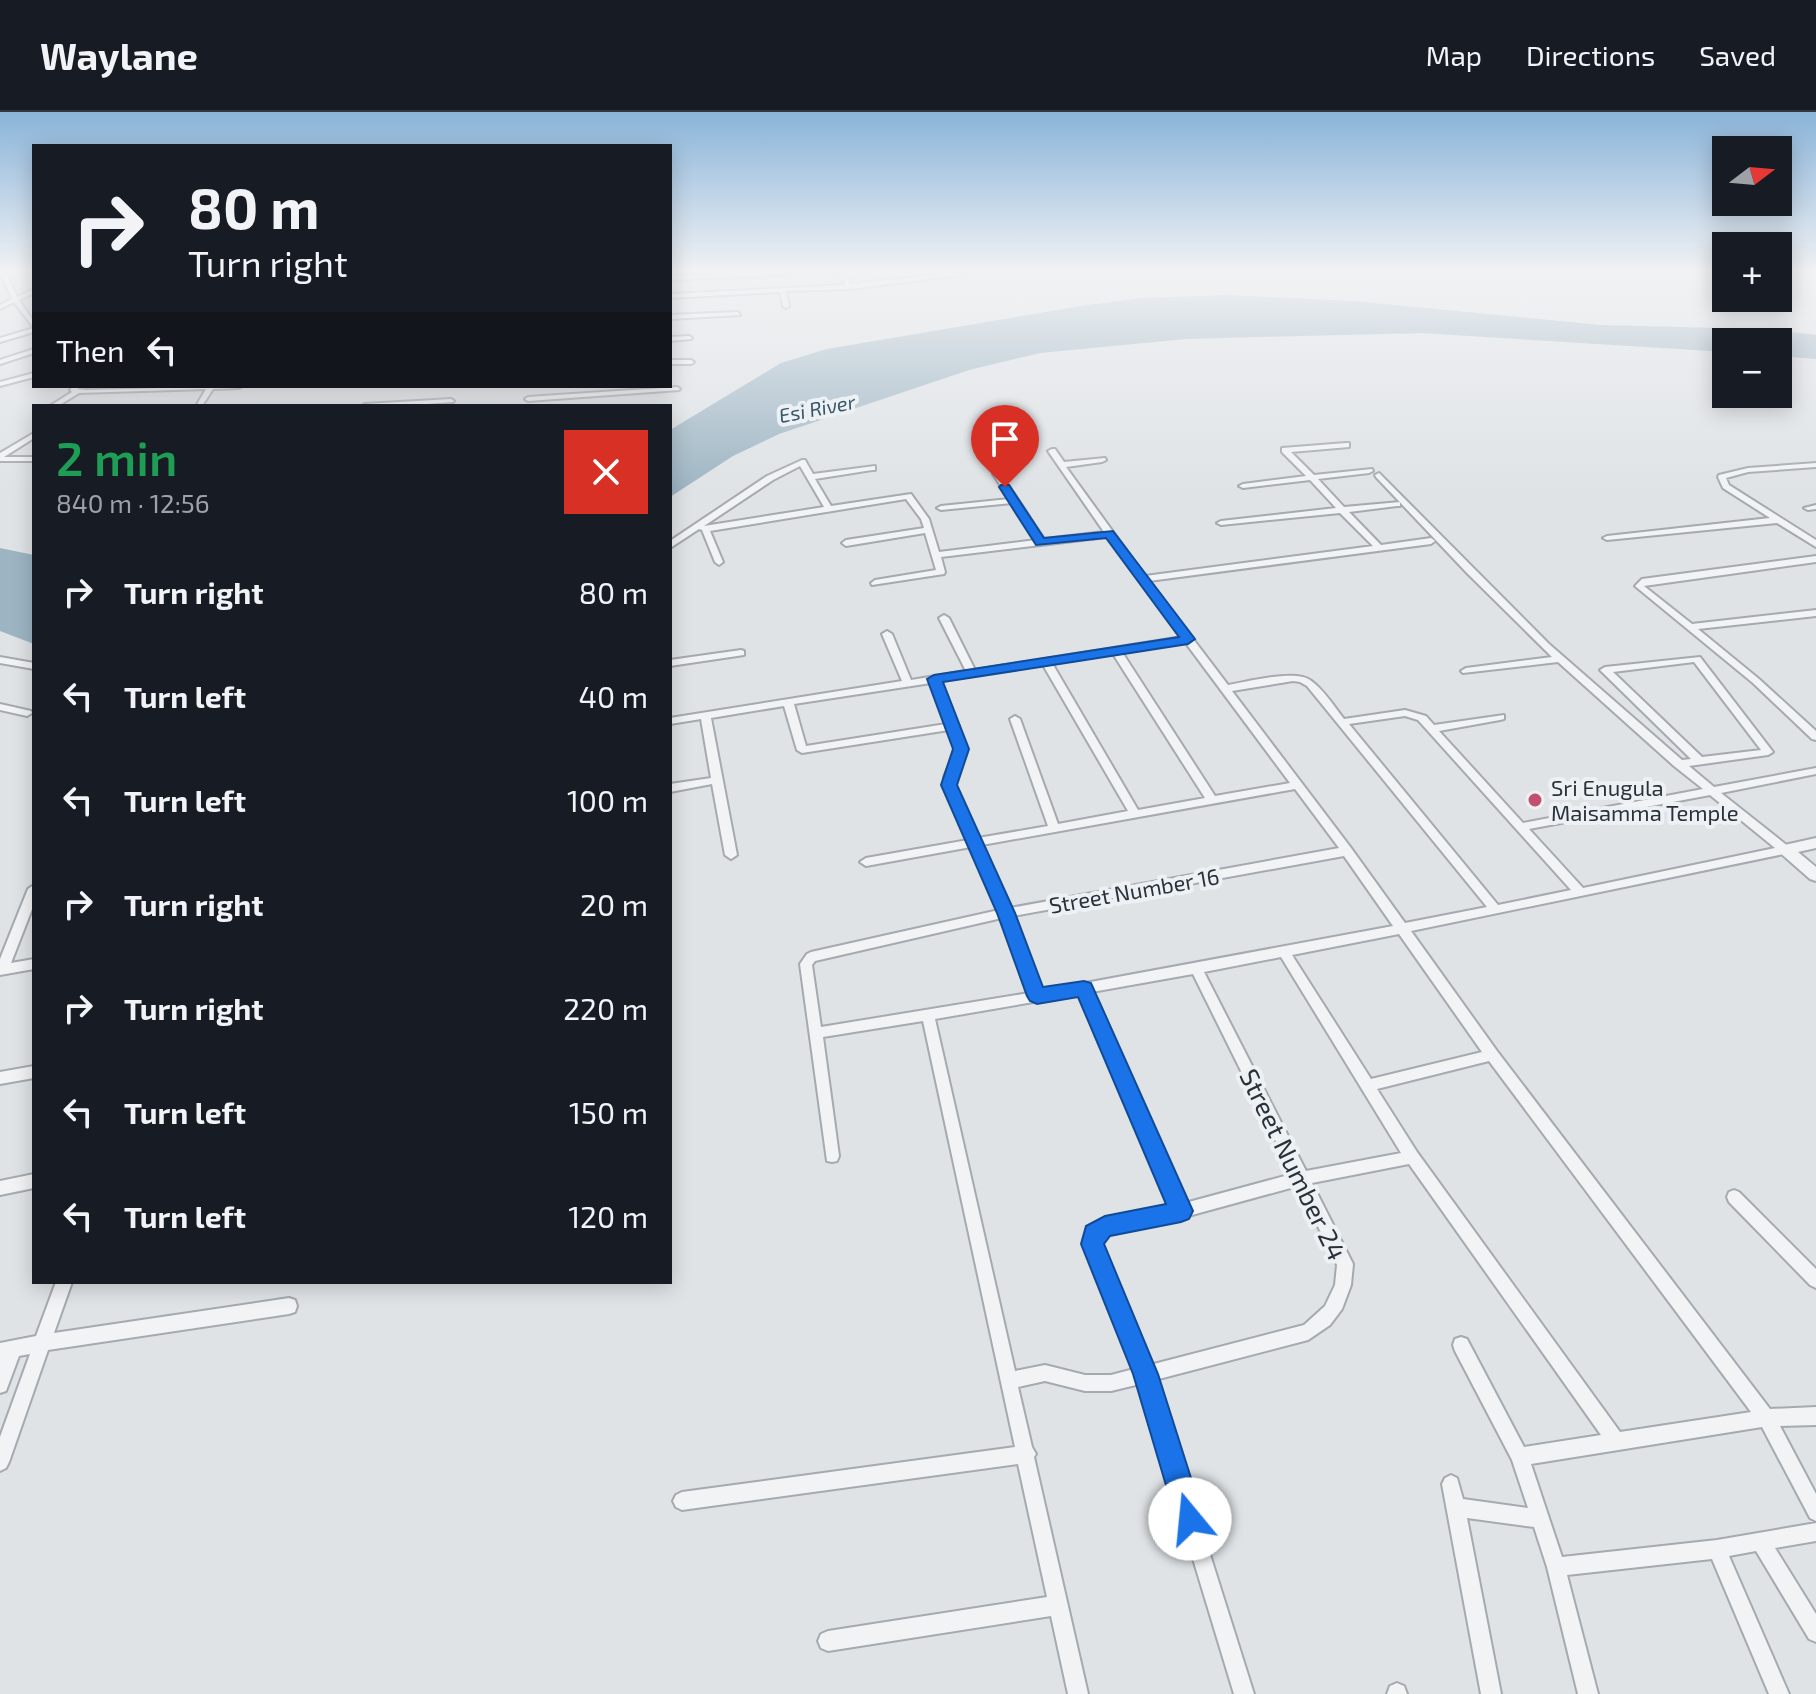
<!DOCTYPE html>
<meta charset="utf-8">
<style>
:root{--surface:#171b24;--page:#20242c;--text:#f1f3f6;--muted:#9ea1a6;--line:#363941}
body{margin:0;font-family:"Exo 2",sans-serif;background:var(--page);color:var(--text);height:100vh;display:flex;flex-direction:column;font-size:30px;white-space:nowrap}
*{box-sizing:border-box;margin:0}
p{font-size:26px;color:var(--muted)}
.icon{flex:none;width:44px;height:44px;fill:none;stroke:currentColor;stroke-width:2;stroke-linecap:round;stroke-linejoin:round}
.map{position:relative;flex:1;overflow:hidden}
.sheet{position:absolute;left:32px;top:292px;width:640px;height:880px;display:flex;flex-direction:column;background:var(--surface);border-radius:0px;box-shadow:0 4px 20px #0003}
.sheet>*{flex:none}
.banner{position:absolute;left:32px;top:32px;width:640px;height:244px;border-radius:0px;box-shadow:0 4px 20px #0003;background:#171b24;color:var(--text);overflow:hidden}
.needle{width:52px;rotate:74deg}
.tools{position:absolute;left:1712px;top:24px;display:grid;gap:16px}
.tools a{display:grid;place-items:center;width:80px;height:80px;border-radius:0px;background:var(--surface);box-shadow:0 4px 20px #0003;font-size:40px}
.pin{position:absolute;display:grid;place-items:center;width:68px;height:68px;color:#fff;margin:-82px -34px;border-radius:50% 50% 50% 0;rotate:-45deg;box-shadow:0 0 8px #0007}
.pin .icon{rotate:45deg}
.me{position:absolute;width:88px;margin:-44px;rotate:343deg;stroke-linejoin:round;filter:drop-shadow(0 0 6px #0008)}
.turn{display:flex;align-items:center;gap:28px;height:168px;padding:0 24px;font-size:36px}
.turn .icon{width:104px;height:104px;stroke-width:2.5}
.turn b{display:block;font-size:56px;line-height:68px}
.then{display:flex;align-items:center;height:76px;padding:0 24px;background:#0003;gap:16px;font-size:30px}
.round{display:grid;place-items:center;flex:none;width:84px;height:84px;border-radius:0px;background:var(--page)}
.headline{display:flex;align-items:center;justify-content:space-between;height:136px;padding:0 24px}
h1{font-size:48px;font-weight:600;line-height:60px;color:#1e9e55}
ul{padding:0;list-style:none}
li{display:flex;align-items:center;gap:24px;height:104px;padding:0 24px}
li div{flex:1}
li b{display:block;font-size:30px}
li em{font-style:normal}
header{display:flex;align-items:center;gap:48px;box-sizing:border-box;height:112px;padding:0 40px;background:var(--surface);border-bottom:2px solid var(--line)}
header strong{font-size:38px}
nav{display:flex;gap:44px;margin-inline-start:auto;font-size:28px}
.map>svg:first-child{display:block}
.water{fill:#9db5c3}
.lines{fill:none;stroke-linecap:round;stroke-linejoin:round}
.minor-casing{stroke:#a5aab0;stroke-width:4}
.tertiary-casing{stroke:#a5aab0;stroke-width:4}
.minor{fill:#f1f3f5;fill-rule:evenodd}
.tertiary{fill:#f1f3f5;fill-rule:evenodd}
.route{fill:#1a73e8;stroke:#114b97;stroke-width:2}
.poi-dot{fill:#c04f70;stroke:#eef1f4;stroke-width:3}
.labels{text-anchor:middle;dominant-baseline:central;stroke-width:8;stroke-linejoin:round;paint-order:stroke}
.far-water-label{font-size:20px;font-style:italic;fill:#37566b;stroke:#eef1f4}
.poi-label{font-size:22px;fill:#29323c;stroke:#eef1f4;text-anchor:start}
.street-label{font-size:22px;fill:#29323c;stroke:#eef1f4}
.near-street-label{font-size:26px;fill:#29323c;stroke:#eef1f4}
</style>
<header>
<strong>Waylane</strong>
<nav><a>Map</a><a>Directions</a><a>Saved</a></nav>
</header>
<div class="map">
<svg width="1816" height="1582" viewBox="0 0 1816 1582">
<rect width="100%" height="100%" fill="#dfe3e6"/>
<path class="water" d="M 1227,183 L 1353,189 L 1601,213 L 1760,217 L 1809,222 L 1816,223 L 1816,247 L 1778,244 L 1778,230 L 1726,230 L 1726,240 L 1422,221 L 1186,227 L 1040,241 L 969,258 L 779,322 L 733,344 L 670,385 L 670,318 L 781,251 L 827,237 L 1081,194 L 1142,186 Z
M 0,436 L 34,443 L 34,532 L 0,519 Z"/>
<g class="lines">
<defs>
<path id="minor" d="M 0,160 L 6,160 L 17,185 L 34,177 L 34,181 L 19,188 L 34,210 L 34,216 L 14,190 L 0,197 L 0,193 L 12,187 Z
M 768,160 L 803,160 L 800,162 L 670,168 L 670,164 Z
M 837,160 L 843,160 L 851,172 L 965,160 L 968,162 L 850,177 L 786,179 L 789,194 L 786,196 L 783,194 L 780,180 L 670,186 L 670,182 L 846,173 Z
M 1778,160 L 1784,160 L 1785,166 L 1778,169 L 1780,164 Z
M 738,200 L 740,203 L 670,207 L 670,203 Z
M 34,216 L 34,220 L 0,230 L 0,226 Z
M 689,224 L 692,226 L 691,227 L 670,229 L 670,225 Z
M 34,237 L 34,241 L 0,252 L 0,248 Z
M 670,248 L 691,248 L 694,250 L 691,252 L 670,252 Z
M 34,261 L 34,265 L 0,274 L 0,270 Z
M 73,274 L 80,274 L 78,277 L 86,278 L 242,274 L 239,276 L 213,277 L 202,294 L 196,294 L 206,277 L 79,281 L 58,294 L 50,294 L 72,280 L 70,278 Z
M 677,275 L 680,277 L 679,278 L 528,289 L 525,287 L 528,285 Z
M 451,287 L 454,289 L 453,290 L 401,294 L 362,294 L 365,292 Z
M 34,321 L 34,326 L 4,345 L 34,345 L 34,349 L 0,349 L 0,341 Z
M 1346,331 L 1349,331 L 1349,335 L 1291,340 L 1314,363 L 1372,357 L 1373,359 L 1369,361 L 1318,367 L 1344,395 L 1400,390 L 1400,394 L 1397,394 L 1349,400 L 1381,433 L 1431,426 L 1435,429 L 1431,432 L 1149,469 L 1228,573 C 1247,570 1295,557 1310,568 C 1323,577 1334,594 1344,607 L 1405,598 L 1426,604 L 1434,613 L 1504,603 L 1504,607 L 1500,608 L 1439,619 L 1523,711 L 1703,677 L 1674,654 L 1558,550 L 1463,561 L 1461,559 L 1466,556 L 1552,545 L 1468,462 L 1376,365 L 1375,363 L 1379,361 L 1549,532 L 1682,648 L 1691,647 L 1600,558 L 1605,555 L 1700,545 L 1773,640 L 1768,643 L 1689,654 L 1714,675 L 1816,656 L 1816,662 L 1721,681 L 1789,735 L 1791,738 L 1789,741 L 1411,819 L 1497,939 L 1770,1297 L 1816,1295 L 1816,1313 L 1780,1314 L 1816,1382 L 1816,1409 L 1810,1406 L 1762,1315 L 1531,1352 L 1562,1445 L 1717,1428 L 1816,1411 L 1816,1429 L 1775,1436 L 1816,1502 L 1816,1530 L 1809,1527 L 1756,1439 L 1729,1444 L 1789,1582 L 1769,1582 L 1712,1447 L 1567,1463 L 1598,1582 L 1578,1582 L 1547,1455 L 1534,1415 L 1467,1406 L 1501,1582 L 1481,1582 L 1442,1372 L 1445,1366 L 1451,1363 L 1457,1366 L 1463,1387 L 1528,1396 L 1512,1348 L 1455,1239 L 1453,1233 L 1455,1227 L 1461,1225 L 1467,1227 L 1524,1335 L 1601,1323 L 1409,1052 L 1312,1071 L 1353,1152 L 1351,1173 L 1342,1197 L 1330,1213 L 1308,1228 L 1155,1268 L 1254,1582 L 1234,1582 L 1140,1272 L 1111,1279 L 1085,1279 L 1045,1269 L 1018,1275 L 1032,1335 L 1036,1342 L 1034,1345 L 1088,1582 L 1068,1582 L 1051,1504 L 828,1539 L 821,1536 L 818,1529 L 821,1522 L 828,1519 L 1047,1485 L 1018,1352 L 682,1398 L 676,1395 L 673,1389 L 676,1383 L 682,1380 L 1015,1335 L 923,909 L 823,925 L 839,1044 L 837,1049 L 832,1050 L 827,1049 L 800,852 L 807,842 L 811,840 L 999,798 L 971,735 L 866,754 L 860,750 L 866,746 L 968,728 L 944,673 L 944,665 L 956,637 L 949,618 L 802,641 L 797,638 L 784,594 L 711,606 L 737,743 L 731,747 L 725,743 L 712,672 L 670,680 L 670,672 L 711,666 L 701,607 L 670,612 L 670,606 L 902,569 L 882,522 L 887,519 L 892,522 L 911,568 L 966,559 L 939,506 L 944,503 L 949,506 L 975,558 L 1182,525 L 1107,425 L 941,445 L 945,460 L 944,462 L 872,473 L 871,471 L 875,468 L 936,458 L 925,421 L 846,434 L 842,431 L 846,428 L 924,416 L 921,407 L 906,387 L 710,419 L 723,450 L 719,453 L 715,450 L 702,418 L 699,417 L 670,436 L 670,429 L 767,364 L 802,348 L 805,348 L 813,362 L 875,354 L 875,358 L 872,358 L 815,367 L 831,394 L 911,382 L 929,407 L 939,440 L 1036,428 L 1012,391 L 941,398 L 937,396 L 941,394 L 1009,387 L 993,362 L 997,360 L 1001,362 L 1044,427 L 1104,420 L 1048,339 L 1052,337 L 1055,337 L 1064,350 L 1105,346 L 1106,348 L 1102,350 L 1066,355 L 1145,464 L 1373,434 L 1340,401 L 1221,413 L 1217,411 L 1221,409 L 1336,396 L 1310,368 L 1243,376 L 1239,374 L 1243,372 L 1306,364 L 1282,340 L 1282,336 ZM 800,354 L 824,395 L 704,414 L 773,368 ZM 1185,530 L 1290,671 L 1215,684 L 1122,540 ZM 1113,542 L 1205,686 L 1138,698 L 1052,551 ZM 1694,550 L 1761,638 L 1702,645 L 1613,560 ZM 1043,553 L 1128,699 L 1058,712 L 1020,607 L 1015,604 L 1010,607 L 1048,714 L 978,726 L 954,673 L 954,665 L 966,637 L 958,616 L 959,614 L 956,611 L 940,569 ZM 1293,569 L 1300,570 L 1307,574 L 1487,795 L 1405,811 L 1351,736 L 1232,579 ZM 931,571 L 946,612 L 806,634 L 794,592 ZM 1405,604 L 1418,608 L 1571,778 L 1498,793 L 1349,612 ZM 1295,677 L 1339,736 L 1010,796 L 982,733 ZM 1710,683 L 1775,736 L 1583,776 L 1529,717 ZM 1344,744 L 1393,814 L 1042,879 L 1013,804 ZM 1002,806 L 1029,881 L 821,915 L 812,853 L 815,849 ZM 1399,822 L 1482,940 L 1371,967 L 1292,843 ZM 1281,845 L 1401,1041 L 1306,1059 L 1204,860 ZM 1193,862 L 1292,1062 L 1185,1091 L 1092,880 ZM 1080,882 L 1171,1094 C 1153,1097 1104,1103 1092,1115 C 1087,1119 1086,1126 1085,1132 L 1134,1257 L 1111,1263 L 1085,1263 L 1045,1253 L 1015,1259 L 935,907 ZM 1489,949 L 1751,1300 L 1620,1320 L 1417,1040 L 1377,977 ZM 1298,1074 L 1337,1153 L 1335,1173 L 1325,1194 L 1304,1213 L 1150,1253 L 1101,1132 L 1102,1125 L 1108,1120 L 1181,1106 Z
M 1816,351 L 1816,355 L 1748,360 L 1726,366 L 1729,373 L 1740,380 L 1816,428 L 1816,435 L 1777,411 L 1607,428 L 1603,426 L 1607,424 L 1770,406 L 1723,376 L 1718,365 L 1719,363 L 1748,356 Z
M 1816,393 L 1816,397 L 1808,398 L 1804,396 Z
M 1816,444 L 1816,450 L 1644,474 L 1692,512 L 1816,498 L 1816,504 L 1698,517 L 1759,567 L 1816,619 L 1816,628 L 1812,627 L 1753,571 L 1635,474 L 1642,467 Z
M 741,538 L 744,539 L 744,543 L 670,554 L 670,548 Z
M 0,545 L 34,551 L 34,557 L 0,551 Z
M 0,592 L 31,599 L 32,601 L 27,604 L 0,598 Z
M 34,773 L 34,792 L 11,851 L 34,847 L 34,857 L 0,863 L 0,847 L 28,777 Z
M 34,954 L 34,966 L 0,972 L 0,960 Z
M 34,1062 L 34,1076 L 0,1083 L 0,1069 Z
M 1734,1078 L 1739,1080 L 1816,1157 L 1816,1176 L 1810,1173 L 1729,1090 L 1727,1085 L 1729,1080 Z
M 56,1170 L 72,1170 L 54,1221 L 289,1186 L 295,1188 L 297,1194 L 295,1200 L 289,1202 L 48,1238 L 9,1350 L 6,1356 L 0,1359 L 0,1325 L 30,1242 L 19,1244 L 6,1279 L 0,1281 L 0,1231 L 36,1224 Z
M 1397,1571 L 1404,1574 L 1407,1582 L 1387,1582 L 1390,1574 Z"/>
<path id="tertiary" d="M 1816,726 L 1816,736 L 1798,740 L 1816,755 L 1816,769 L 1810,767 L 1777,738 L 1780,734 Z"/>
</defs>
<use href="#minor" class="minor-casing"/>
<use href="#tertiary" class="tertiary-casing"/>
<use href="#minor" class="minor"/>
<use href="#tertiary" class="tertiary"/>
</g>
<linearGradient id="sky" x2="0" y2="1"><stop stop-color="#8ab4d9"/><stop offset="0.42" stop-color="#f1f2f4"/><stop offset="1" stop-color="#f1f2f4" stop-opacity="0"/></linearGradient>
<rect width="1816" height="381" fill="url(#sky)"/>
<path class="route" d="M 1001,373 L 1009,373 L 1044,426 L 1113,419 L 1195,527 L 1188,532 L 943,570 L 969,637 L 957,673 L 1015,801 L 1043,875 L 1084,869 L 1091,871 L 1193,1099 L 1189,1107 L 1181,1110 L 1110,1124 L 1104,1132 L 1158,1262 L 1204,1407 L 1200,1417 L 1190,1421 L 1180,1417 L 1176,1407 L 1133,1262 L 1081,1132 L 1086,1114 L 1105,1104 L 1166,1092 L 1078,885 L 1037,892 L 1030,889 L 1027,884 L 997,801 L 941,673 L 953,637 L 927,567 L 934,563 L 1179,525 L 1106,426 L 1036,433 L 999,375 Z"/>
<circle class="poi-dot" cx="1535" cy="688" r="8"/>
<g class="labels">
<g class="far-water-label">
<text transform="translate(817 296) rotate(-11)">Esi River</text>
</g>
<g class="poi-label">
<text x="1551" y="675">Sri Enugula<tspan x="1551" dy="25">Maisamma Temple</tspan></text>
</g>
<g class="street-label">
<text transform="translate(1134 778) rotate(-10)">Street Number 16</text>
</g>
<g class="near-street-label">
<text transform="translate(1294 1052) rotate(64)">Street Number 24</text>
</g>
</g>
</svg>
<div class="tools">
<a><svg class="needle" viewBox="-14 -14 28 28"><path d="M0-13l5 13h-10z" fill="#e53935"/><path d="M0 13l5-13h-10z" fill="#9ea1a6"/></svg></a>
<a>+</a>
<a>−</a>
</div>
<div class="pin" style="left:1005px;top:375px;background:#d93025"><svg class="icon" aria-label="arrive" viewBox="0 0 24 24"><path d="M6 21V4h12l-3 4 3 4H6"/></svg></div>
<svg class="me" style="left:1190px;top:1407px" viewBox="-20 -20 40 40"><circle r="19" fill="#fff"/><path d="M0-13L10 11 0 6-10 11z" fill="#1a73e8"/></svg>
<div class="banner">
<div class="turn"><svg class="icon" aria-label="right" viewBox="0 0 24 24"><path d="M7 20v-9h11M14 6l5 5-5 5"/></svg><div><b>80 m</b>Turn right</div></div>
<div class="then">Then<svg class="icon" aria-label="left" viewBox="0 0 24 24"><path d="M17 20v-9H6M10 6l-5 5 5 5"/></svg></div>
</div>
<section class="sheet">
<div class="headline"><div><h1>2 min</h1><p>840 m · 12:56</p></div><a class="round" style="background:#d93025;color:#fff"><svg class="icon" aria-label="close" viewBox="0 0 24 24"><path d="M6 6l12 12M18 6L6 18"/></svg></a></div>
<ul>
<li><svg class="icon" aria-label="right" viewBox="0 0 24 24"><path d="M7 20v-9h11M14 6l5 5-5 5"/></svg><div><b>Turn right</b></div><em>80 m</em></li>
<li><svg class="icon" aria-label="left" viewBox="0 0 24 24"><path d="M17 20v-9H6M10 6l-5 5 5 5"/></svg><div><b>Turn left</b></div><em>40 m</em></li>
<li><svg class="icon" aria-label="left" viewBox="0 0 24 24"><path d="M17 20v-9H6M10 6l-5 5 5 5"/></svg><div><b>Turn left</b></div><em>100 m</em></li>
<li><svg class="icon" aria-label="right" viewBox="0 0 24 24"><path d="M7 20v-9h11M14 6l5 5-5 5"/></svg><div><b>Turn right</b></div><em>20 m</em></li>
<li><svg class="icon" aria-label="right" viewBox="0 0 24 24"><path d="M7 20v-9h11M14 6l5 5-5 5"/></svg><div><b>Turn right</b></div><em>220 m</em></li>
<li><svg class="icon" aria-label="left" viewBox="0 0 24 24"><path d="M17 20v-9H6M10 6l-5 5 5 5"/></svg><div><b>Turn left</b></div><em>150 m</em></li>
<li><svg class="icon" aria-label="left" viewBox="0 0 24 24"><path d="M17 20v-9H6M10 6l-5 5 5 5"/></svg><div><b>Turn left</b></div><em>120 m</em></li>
</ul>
</section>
</div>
